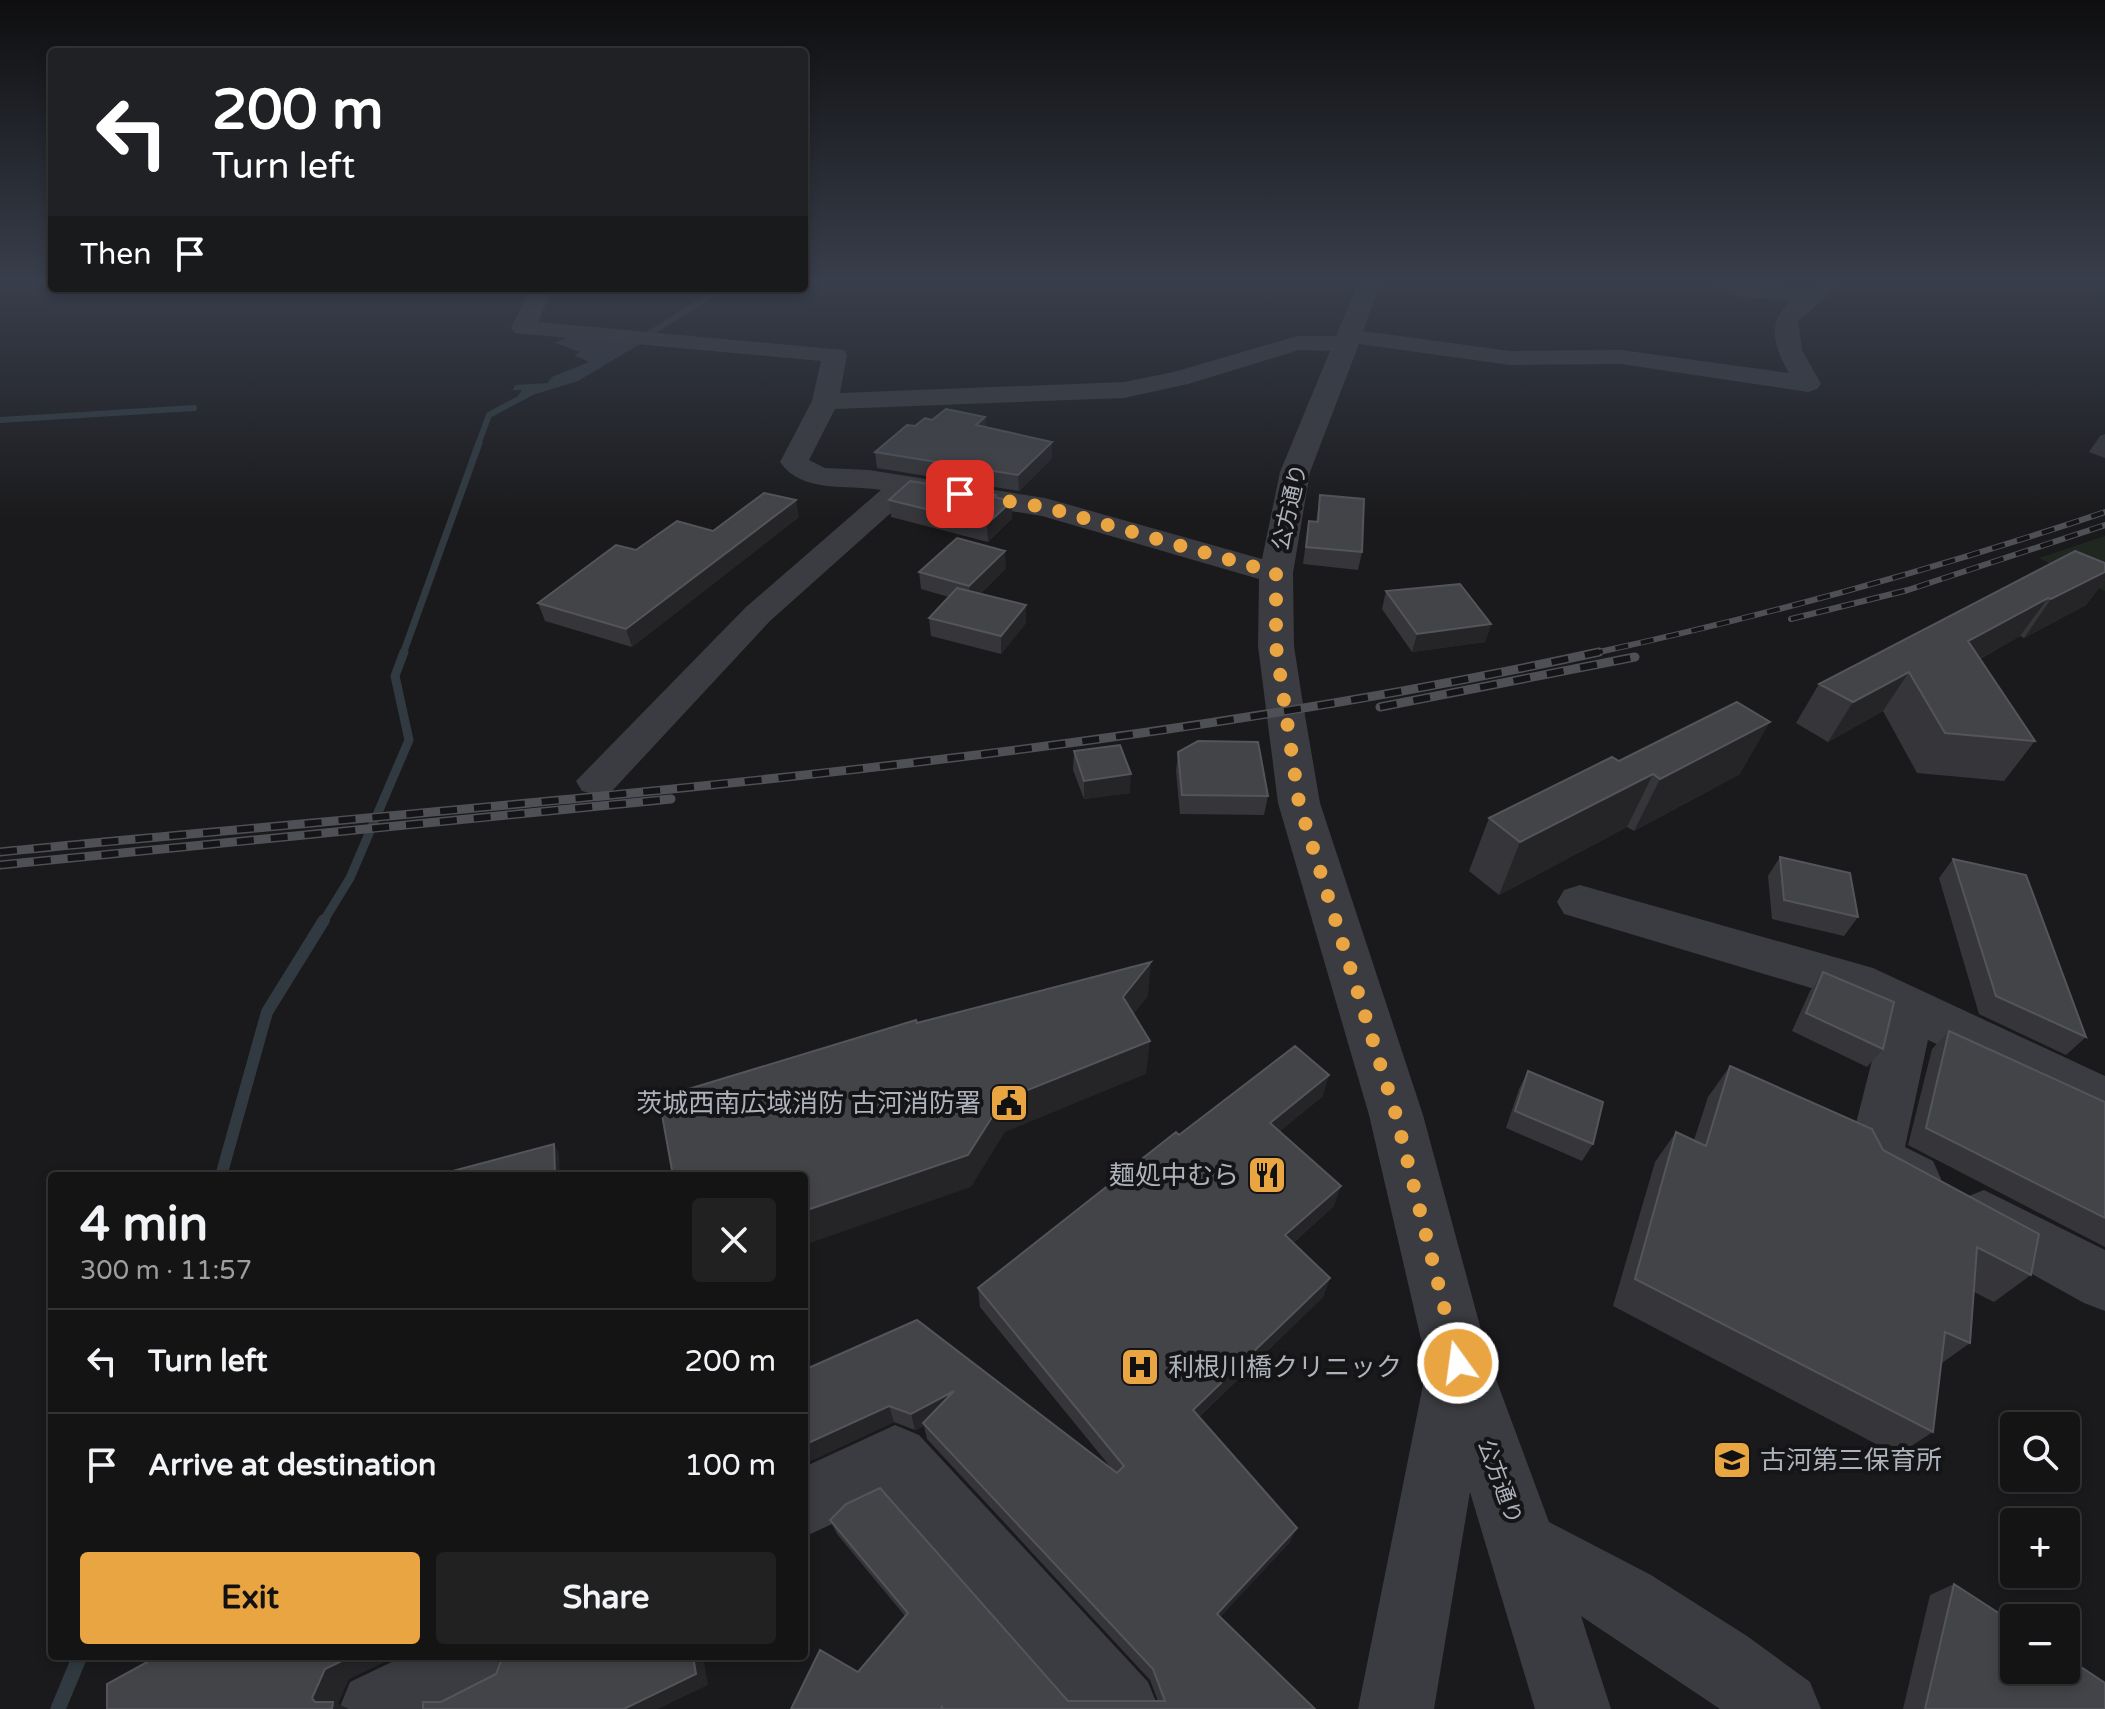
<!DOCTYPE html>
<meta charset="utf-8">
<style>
:root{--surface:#141415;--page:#212122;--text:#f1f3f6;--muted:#9d9ea0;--line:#333334;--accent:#eaa543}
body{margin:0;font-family:"Varela Round","Noto Sans JP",sans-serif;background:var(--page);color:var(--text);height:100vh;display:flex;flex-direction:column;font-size:30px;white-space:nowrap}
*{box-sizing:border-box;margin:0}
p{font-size:26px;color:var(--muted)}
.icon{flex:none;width:44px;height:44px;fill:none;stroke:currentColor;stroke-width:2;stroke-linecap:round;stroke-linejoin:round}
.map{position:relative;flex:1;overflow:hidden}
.drawer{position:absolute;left:48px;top:1172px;width:760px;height:488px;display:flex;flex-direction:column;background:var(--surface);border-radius:8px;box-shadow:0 4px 12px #0003,0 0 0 2px var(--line)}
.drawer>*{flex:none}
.top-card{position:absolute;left:48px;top:48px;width:760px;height:244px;border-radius:8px;box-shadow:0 4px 12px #0003,0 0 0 2px var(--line);background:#202124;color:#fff;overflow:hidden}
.controls{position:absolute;left:2000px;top:1412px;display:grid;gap:16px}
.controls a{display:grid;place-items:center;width:80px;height:80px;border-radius:8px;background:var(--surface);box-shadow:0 4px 12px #0003,0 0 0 2px var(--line);font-size:40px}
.pin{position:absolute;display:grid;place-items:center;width:68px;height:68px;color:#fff;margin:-34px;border-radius:16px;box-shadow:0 4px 12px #0006}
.me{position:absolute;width:88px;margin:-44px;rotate:346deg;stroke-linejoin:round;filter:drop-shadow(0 0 6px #0008)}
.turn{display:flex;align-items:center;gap:28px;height:168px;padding:0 32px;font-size:36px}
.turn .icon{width:104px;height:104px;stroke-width:2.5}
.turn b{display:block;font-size:56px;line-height:68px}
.then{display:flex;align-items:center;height:76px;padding:0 32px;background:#0003;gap:16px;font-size:30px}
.round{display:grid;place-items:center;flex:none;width:84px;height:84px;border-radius:8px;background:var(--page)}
.head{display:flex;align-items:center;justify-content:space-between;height:136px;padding:0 32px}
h1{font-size:48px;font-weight:700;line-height:60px}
.action{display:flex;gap:16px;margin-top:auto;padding:16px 32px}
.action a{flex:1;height:92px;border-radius:8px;background:var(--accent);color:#111;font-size:32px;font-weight:700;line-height:92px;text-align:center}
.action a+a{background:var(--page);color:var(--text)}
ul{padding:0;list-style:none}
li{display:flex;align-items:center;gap:24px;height:104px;padding:0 32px;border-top:2px solid var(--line)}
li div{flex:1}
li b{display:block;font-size:30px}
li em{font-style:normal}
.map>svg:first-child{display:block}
.green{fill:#202720}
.water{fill:#303a40}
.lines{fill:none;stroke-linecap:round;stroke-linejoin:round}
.stream-far4{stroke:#303a40;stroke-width:6}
.stream-far3{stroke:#303a40;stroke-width:7}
.stream-far2{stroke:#303a40;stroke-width:9}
.stream-far1{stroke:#303a40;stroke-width:12}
.stream{stroke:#303a40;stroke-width:15}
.minor{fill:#3b3c41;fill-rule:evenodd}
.rail-far1-casing{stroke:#4e5056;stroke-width:6}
.rail-casing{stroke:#4e5056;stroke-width:9}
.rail-far1{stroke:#151517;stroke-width:4;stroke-dasharray:13;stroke-linecap:butt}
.rail{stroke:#151517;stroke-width:6;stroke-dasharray:17;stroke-linecap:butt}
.wall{fill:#36363a}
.shaded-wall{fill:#252528}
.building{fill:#434448;stroke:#53555a;stroke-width:2}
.route{stroke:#eaa543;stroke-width:14;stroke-dasharray:0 25.2}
.labels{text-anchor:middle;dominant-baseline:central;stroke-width:8;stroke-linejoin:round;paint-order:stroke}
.street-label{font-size:22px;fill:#adb2bb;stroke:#151517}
.near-poi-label{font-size:26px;fill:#adb2bb;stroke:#151517;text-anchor:end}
</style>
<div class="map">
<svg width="2105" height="1709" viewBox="0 0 2105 1709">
<rect width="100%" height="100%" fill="#1a1a1c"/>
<path class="green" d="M 2105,536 L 2105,591 L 2039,558 Z"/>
<path class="water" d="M 566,337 L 640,344 L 578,381 L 526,397 L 518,396 L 522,390 L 513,390 L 515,385 L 548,383 L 552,377 L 589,362 L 574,355 L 580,352 L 555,343 Z"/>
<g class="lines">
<path class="stream-far4" d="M 647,335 L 723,288
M 0,420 L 194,408
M 478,445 L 489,415 L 532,392"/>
<path class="stream-far3" d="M 403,654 L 479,443"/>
<path class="stream-far2" d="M 323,922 L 350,878 L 409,740 L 395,676 L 404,652"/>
<path class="stream-far1" d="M 221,1176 L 267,1012 L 324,920"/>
<path class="stream" d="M 58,1709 L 80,1656"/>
<path class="minor" d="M 1359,282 L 1381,282 L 1363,331 L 1510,351 L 1621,350 L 1789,373 C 1775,349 1765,322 1791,301 C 1768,298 1727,300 1711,282 L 1746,282 L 1807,290 L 1819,282 L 1844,282 L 1798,321 L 1802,350 L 1821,384 L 1817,389 L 1808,392 L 1621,364 L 1510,365 L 1359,344 L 1310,472 L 1293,573 L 1294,646 L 1302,698 L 1320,803 L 1423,1115 L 1490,1363 L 1549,1522 L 1651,1575 L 1747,1636 L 1810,1682 L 1821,1709 L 1720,1709 L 1581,1616 L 1611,1709 L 1535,1709 L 1470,1492 L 1434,1709 L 1358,1709 L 1427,1365 L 1369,1115 L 1278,803 L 1258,646 L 1259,579 L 1042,516 L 911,495 L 770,621 L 612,791 L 597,795 L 582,791 L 576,781 L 746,607 L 881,490 C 847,484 802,494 780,462 L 812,401 L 821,361 L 515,333 L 511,328 L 531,288 L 553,288 L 538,322 L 844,350 L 847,355 L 840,393 L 1124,382 L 1174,372 L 1297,336 L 1336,336 ZM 1299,350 L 1330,351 L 1280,472 L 1262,559 L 1045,498 L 869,470 L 825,468 L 809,460 L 835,409 L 1124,398 L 1188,384 Z
M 1580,885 L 1873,968 L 2105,1076 L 2105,1124 L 1928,1040 L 1905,1147 L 1933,1161 L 1941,1179 L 1933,1197 L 1913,1205 L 1855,1177 L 1847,1159 L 1883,1017 L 1841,997 L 1564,914 L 1557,902 L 1564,890 Z
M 1984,1190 L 2105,1250 L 2105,1311 L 2084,1303 L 1964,1236 L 1955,1217 L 1964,1198 Z
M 895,1425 L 919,1435 L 1148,1682 L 1159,1709 L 1070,1709 L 886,1499 L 804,1537 L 804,1467 Z
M 404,1656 L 524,1656 L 513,1682 L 460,1709 L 339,1709 L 350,1682 Z"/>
<defs>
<path id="rail-far1" d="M 1791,619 L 1908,590 L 2105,525
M 1590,654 C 1765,616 1936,569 2105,512"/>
<path id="rail" d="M 1380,707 L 1635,657
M 0,852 C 534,800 1074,766 1599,652
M 0,865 L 671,799"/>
</defs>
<use href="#rail-far1" class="rail-far1-casing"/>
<use href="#rail" class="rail-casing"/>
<use href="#rail-far1" class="rail-far1"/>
<use href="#rail" class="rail"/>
</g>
<path class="wall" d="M 985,417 L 986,428 L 1052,458 L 1019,491 L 877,468 L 875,452 L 915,426 L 932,420 Z
M 2105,434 L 2105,458 L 2089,452 L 2100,436 Z
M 996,495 L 996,497 L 1012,518 L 988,542 L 891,517 L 889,500 Z
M 1320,495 L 1362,552 L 1358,570 L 1303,564 L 1309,521 L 1316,522 Z
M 799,517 L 632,647 L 545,621 L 538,603 L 636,550 L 713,531 Z
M 2105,563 L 2105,580 L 2086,605 L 2024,638 L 2020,636 L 1980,659 L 2035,741 L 2004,781 L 1917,773 L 1883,711 L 1828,742 L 1796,723 L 1819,684 Z
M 1006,568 L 980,594 L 1026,605 L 1026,623 L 1001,654 L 931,636 L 929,618 L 949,597 L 921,589 L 919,572 Z
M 1386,591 L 1491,624 L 1485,642 L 1412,652 L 1382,609 Z
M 1074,751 L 1130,793 L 1084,799 L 1073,770 Z
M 1178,752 L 1268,796 L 1264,815 L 1180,814 L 1176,771 Z
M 1619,761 L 1740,774 L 1634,831 L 1627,827 L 1499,895 L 1469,871 L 1489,818 Z
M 1780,857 L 1858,917 L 1844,936 L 1772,919 L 1768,876 Z
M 1953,859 L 2086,1037 L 2066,1055 L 1979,1014 L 1939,878 Z
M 1823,972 L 1883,1049 L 1867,1067 L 1792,1031 L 1810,991 Z
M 1949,1031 L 2105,1102 L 2105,1247 L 1908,1145 L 1932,1049 Z
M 1730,1066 L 1883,1150 L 2031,1275 L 1994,1302 L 1974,1292 L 1970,1343 L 1942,1363 L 1933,1432 L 1897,1455 L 1613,1306 L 1655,1162 L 1676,1132 L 1694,1140 L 1708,1097 Z
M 1528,1071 L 1593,1144 L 1582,1161 L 1506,1128 L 1519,1089 Z
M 1323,1096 L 1280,1131 L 1334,1206 L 1293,1243 L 1330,1278 L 1323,1297 L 1199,1417 L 1290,1542 L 1220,1617 L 1315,1709 L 791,1709 L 858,1672 L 905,1616 L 837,1534 L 830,1520 L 1068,1701 L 1158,1701 L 1150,1680 L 927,1439 L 924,1426 L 915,1430 L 894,1422 L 804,1464 L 804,1370 L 1112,1469 L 980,1307 L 978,1288 L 1179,1135 Z
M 1954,1584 L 2105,1709 L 1903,1709 L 1930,1595 Z"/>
<path class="shaded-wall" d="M 985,417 L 986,433 L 976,425 Z
M 1052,442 L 1052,458 L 1019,491 L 1018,475 Z
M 796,500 L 799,517 L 632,647 L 626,629 Z
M 1012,501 L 1012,518 L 988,542 L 987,524 Z
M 1005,551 L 1006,568 L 970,603 L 969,586 Z
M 2105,572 L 2105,580 L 2086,605 L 2024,638 L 2051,599 Z
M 2048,598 L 2020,636 L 1941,680 L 1968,641 Z
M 1026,605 L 1026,623 L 1001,654 L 1001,636 Z
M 1491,624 L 1485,642 L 1412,652 L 1417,634 Z
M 1909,672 L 1883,711 L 1828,742 L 1853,702 Z
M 1770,722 L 1740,774 L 1634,831 L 1660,779 Z
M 1131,774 L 1130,793 L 1084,799 L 1084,781 Z
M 1653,774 L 1627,827 L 1499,895 L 1520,842 Z
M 1151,962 L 1148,996 L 1121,1030 L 1123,997 Z
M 1150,1041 L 1146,1074 L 1005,1132 L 971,1187 L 804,1245 L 804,1211 L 1003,1100 Z
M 1329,1075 L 1323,1096 L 1265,1143 L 1270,1123 Z
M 554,1144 L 559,1153 L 560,1176 L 555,1176 Z
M 1341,1186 L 1334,1206 L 1279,1255 L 1285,1235 Z
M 1330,1278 L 1323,1297 L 1189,1426 L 1193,1410 Z
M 954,1391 L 923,1423 L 924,1426 L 915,1430 L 911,1414 Z
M 889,1406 L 894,1422 L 804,1464 L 804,1445 Z
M 1297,1528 L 1290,1542 L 1211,1626 L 1217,1614 Z
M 352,1656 L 398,1656 L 349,1679 L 338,1704 L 349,1709 L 331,1709 L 315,1702 L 312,1698 L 325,1669 Z
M 693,1656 L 703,1656 L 708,1685 L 658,1709 L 624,1709 Z"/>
<path class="building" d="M 946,409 L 985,417 L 976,425 L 1052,442 L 1018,475 L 875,452 L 907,425 L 915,426 L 925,418 L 932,420 Z
M 910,481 L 996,495 L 994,497 L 1012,501 L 987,524 L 889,500 Z
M 764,493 L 796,500 L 626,629 L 538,603 L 616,545 L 636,550 L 677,521 L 713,531 Z
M 1320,495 L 1364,499 L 1362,552 L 1306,547 L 1309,521 L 1318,522 Z
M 957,538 L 1005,551 L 969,586 L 919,572 Z
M 2075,551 L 2105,563 L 2105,572 L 2051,599 L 2048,598 L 1968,641 L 2035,741 L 1945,733 L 1909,672 L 1853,702 L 1819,684 Z
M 1460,584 L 1491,624 L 1417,634 L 1386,591 Z
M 957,588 L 1026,605 L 1001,636 L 929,618 Z
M 1737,702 L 1770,722 L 1660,779 L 1653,774 L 1520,842 L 1489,818 L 1612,757 L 1619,761 Z
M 1198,741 L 1258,742 L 1268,796 L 1182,795 L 1178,752 Z
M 1120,745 L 1131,774 L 1084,781 L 1074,751 Z
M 1780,857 L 1850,873 L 1858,917 L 1784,900 Z
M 1953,859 L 2026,875 L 2086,1037 L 1996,996 Z
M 1151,962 L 1123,997 L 1150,1041 L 1003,1100 L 968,1155 L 804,1211 L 804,1176 L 673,1176 L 659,1098 L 916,1020 L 917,1023 Z
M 1823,972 L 1894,1002 L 1883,1049 L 1806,1013 Z
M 1949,1031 L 2105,1102 L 2105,1218 L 1926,1128 Z
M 1295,1046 L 1329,1075 L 1270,1123 L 1341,1186 L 1285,1235 L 1330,1278 L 1193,1410 L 1297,1528 L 1217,1614 L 1315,1709 L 943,1709 L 942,1707 L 941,1709 L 791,1709 L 820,1650 L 858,1672 L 908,1613 L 830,1520 L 846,1504 L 880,1488 L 1068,1701 L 1165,1701 L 1153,1669 L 923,1423 L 954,1391 L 911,1414 L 889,1406 L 804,1445 L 804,1370 L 917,1320 L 1117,1473 L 1124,1466 L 978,1288 L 1176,1132 L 1179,1135 Z
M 1730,1066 L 1872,1129 L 1883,1150 L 2039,1234 L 2031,1275 L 1977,1247 L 1970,1343 L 1945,1332 L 1933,1432 L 1635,1279 L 1676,1132 L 1706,1146 Z
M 1528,1071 L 1603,1102 L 1593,1144 L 1515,1111 Z
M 554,1144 L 555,1176 L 434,1176 Z
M 1954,1584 L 2014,1623 L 2014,1670 L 2066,1670 L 2066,1657 L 2105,1683 L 2105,1709 L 1925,1709 Z
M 158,1656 L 352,1656 L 325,1669 L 312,1698 L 315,1702 L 333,1702 L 332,1709 L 107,1709 L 107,1684 Z
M 503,1656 L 693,1656 L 696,1674 L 624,1709 L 423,1709 L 423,1702 L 441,1702 L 496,1674 Z"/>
<linearGradient id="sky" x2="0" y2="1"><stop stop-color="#0e0e0f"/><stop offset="0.54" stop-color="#383e4b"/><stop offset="1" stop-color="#383e4b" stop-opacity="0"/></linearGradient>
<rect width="2105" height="521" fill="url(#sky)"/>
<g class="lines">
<path class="route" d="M 960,494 L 1045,507 L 1276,573 L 1276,646 L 1299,803 L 1396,1115 L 1458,1363"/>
</g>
<defs>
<symbol id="civic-square" viewBox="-11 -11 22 22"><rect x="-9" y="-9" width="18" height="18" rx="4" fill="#eaa543" stroke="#151517"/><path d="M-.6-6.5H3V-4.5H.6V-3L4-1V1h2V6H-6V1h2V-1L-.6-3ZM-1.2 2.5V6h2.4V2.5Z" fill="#111"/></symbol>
<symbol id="restaurant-square" viewBox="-11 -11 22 22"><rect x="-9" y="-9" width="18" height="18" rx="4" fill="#eaa543" stroke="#151517"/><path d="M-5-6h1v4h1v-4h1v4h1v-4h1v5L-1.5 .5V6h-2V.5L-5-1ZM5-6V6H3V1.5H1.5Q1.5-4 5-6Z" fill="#111"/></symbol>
<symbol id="hospital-square" viewBox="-11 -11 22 22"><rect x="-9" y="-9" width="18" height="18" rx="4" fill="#eaa543" stroke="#151517"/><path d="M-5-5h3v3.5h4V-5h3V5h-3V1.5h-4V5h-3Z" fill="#111"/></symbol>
<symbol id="school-square" viewBox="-11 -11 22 22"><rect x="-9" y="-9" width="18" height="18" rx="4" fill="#eaa543" stroke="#151517"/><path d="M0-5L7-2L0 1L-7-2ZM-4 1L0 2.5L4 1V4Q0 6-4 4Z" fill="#111"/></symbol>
</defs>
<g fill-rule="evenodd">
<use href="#civic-square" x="987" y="1081" width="44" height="44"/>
<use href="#restaurant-square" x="1245" y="1153" width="44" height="44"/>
<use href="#hospital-square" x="1118" y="1345" width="44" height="44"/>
<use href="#school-square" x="1710" y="1438" width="44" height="44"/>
</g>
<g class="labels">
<g class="street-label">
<text transform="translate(1290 507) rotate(-77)">公方通り</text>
<text transform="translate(1500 1482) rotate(70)">公方通り</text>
</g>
<g class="near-poi-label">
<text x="981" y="1103">茨城西南広域消防 古河消防署</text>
<text x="1239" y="1175">麺処中むら</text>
<text x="1168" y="1367" text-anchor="start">利根川橋クリニック</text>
<text x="1760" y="1460" text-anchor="start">古河第三保育所</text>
</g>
</g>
</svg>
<div class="controls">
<a><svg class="icon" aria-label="search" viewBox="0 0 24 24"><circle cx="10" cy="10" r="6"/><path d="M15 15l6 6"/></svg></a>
<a>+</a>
<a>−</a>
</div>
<div class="pin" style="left:960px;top:494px;background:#d93025"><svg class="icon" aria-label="arrive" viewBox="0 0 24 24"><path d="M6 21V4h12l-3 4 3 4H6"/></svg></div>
<svg class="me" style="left:1458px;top:1363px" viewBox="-20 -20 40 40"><circle r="17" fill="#eaa543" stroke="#fff" stroke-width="3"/><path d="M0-11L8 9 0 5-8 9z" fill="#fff"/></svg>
<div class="top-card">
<div class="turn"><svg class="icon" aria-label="left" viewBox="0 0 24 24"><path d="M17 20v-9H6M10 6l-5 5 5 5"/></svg><div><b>200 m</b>Turn left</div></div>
<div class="then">Then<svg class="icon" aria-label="arrive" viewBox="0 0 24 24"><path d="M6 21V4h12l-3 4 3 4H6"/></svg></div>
</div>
<section class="drawer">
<div class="head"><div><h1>4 min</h1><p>300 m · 11:57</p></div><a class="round"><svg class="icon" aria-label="close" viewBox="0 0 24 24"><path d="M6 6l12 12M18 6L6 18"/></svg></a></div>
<ul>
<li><svg class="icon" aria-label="left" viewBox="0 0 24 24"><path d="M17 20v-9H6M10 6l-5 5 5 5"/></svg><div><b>Turn left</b></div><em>200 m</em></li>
<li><svg class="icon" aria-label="arrive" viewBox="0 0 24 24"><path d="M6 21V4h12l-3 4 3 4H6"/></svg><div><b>Arrive at destination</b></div><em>100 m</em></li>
</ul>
<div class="action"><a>Exit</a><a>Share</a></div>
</section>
</div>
